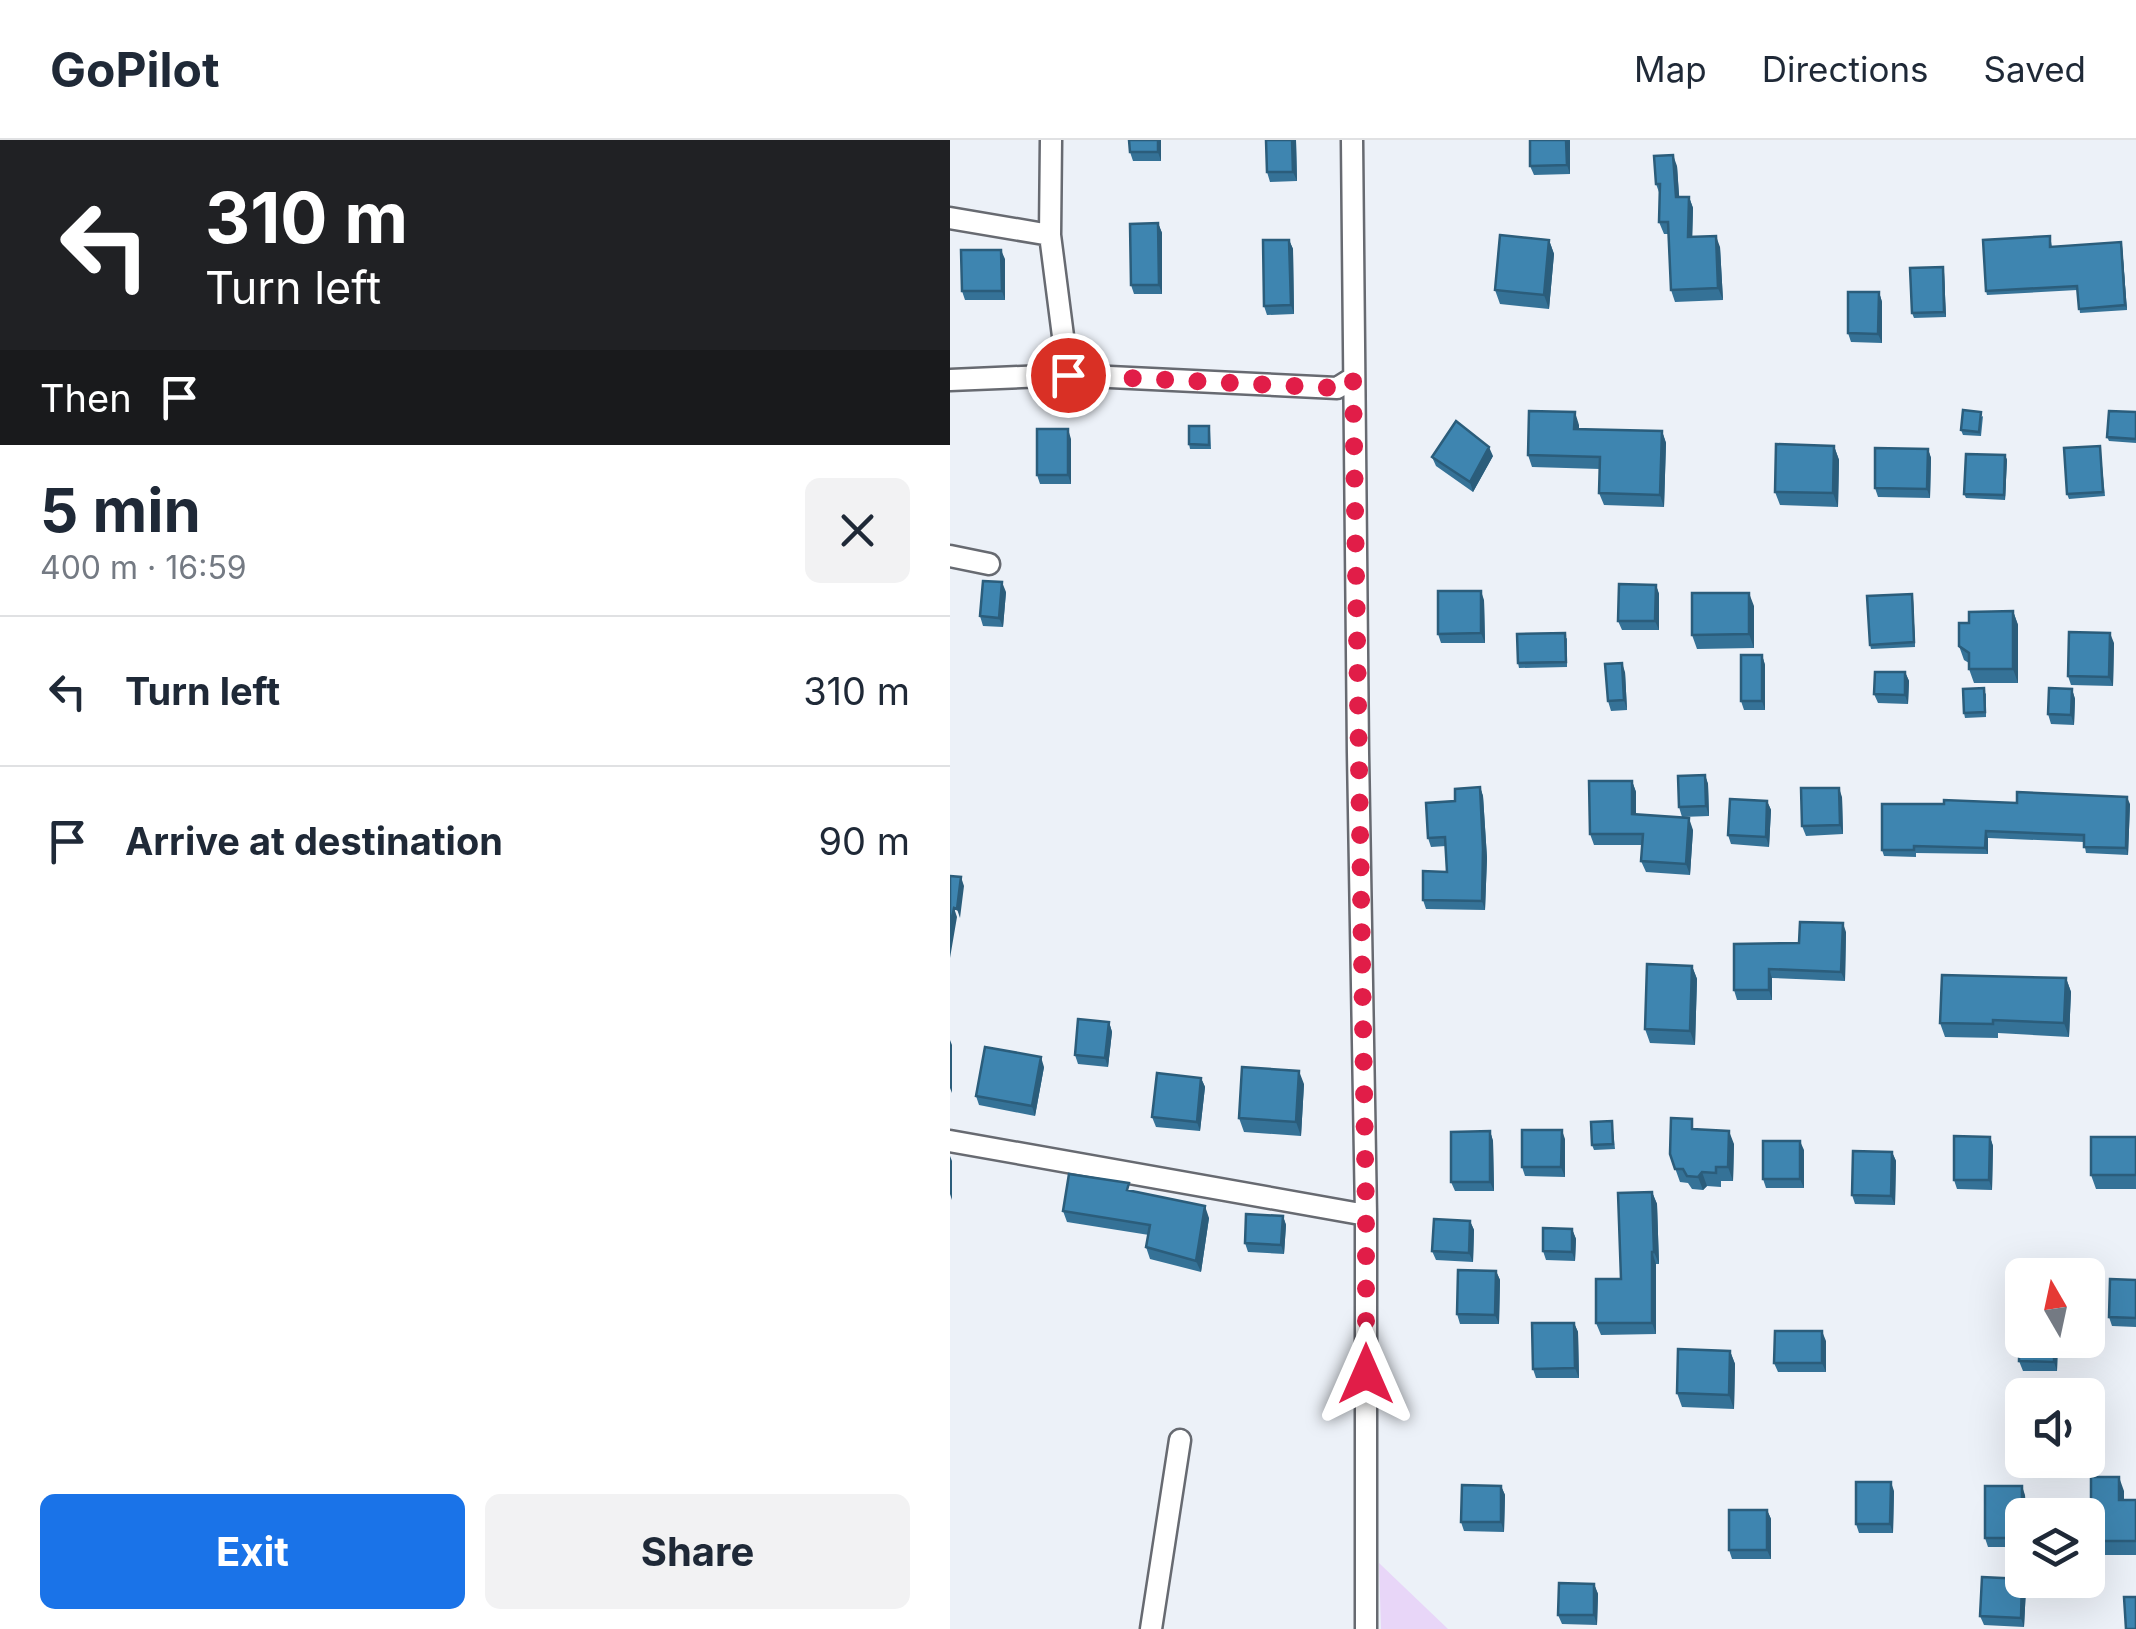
<!DOCTYPE html>
<meta charset="utf-8">
<style>
:root{--surface:#fff;--page:#f2f2f3;--text:#1f2937;--muted:#747a83;--line:#e0e1e3;--accent:#1a73e8}
body{margin:0;font-family:Inter,sans-serif;background:var(--page);color:var(--text);height:100vh;display:flex;flex-direction:column;font-size:38px;white-space:nowrap}
*{box-sizing:border-box;margin:0}
p{font-size:32px;color:var(--muted)}
.icon{flex:none;width:55px;height:55px;fill:none;stroke:currentColor;stroke-width:2;stroke-linecap:round;stroke-linejoin:round}
.map{position:relative;flex:1;overflow:hidden}
.side{display:flex;flex-direction:column;background:var(--surface);width:950px}
.side>*{flex:none}
.hud{background:#202124;color:#fff;overflow:hidden}
.needle{width:65px;rotate:351deg}
.fabs{position:absolute;left:1055px;top:1118px;display:grid;gap:20px}
.fabs a{display:grid;place-items:center;width:100px;height:100px;border-radius:15px;background:var(--surface);box-shadow:0 10px 40px #0002;font-size:50px}
.pin{position:absolute;display:grid;place-items:center;width:85px;height:85px;color:#fff;margin:-42px;border:5px solid #fff;border-radius:50%;box-shadow:0 2px 10px #0007}
.me{position:absolute;width:110px;margin:-55px;rotate:0deg;stroke-linejoin:round;filter:drop-shadow(0 0 8px #0008)}
.turn{display:flex;align-items:center;gap:35px;height:210px;padding:0 40px;font-size:45px}
.turn .icon{width:130px;height:130px;stroke-width:2.5}
.turn b{display:block;font-size:70px;line-height:85px}
.then{display:flex;align-items:center;height:95px;padding:0 40px;background:#0003;gap:20px;font-size:38px}
.round{display:grid;place-items:center;flex:none;width:105px;height:105px;border-radius:15px;background:var(--page)}
.headline{display:flex;align-items:center;justify-content:space-between;height:170px;padding:0 40px}
h1{font-size:60px;font-weight:700;line-height:75px}
.action{display:flex;gap:20px;margin-top:auto;padding:20px 40px}
.action a{flex:1;height:115px;border-radius:15px;background:var(--accent);color:#fff;font-size:40px;font-weight:700;line-height:115px;text-align:center}
.action a+a{background:var(--page);color:var(--text)}
ul{padding:0;list-style:none}
li{display:flex;align-items:center;gap:30px;height:150px;padding:0 40px;border-top:2px solid var(--line)}
li div{flex:1}
li b{display:block;font-size:38px}
li em{font-style:normal}
header{display:flex;align-items:center;gap:60px;box-sizing:border-box;height:140px;padding:0 50px;background:var(--surface);border-bottom:2px solid var(--line)}
header strong{font-size:48px}
nav{display:flex;gap:55px;margin-inline-start:auto;font-size:35px}
main{display:flex;flex:1;min-height:0}
.map>svg:first-child{display:block}
.green{fill:#e8d6f8}
.lines{fill:none;stroke-linecap:round;stroke-linejoin:round}
.street-casing{stroke:#676a71;stroke-width:25}
.street{stroke:#fff;stroke-width:20}
.wall{fill:#357297}
.shaded-wall{fill:#2b5d7b}
.building{fill:#3e85b0;stroke:#2b5d7b;stroke-width:2.5}
.route{stroke:#e11d48;stroke-width:18;stroke-dasharray:0 32.4}
</style>
<header>
<strong>GoPilot</strong>
<nav><a>Map</a><a>Directions</a><a>Saved</a></nav>
</header>
<main>
<section class="side">
<div class="hud">
<div class="turn"><svg class="icon" aria-label="left" viewBox="0 0 24 24"><path d="M17 20v-9H6M10 6l-5 5 5 5"/></svg><div><b>310 m</b>Turn left</div></div>
<div class="then">Then<svg class="icon" aria-label="arrive" viewBox="0 0 24 24"><path d="M6 21V4h12l-3 4 3 4H6"/></svg></div>
</div>
<div class="headline"><div><h1>5 min</h1><p>400 m · 16:59</p></div><a class="round"><svg class="icon" aria-label="close" viewBox="0 0 24 24"><path d="M6 6l12 12M18 6L6 18"/></svg></a></div>
<ul>
<li><svg class="icon" aria-label="left" viewBox="0 0 24 24"><path d="M17 20v-9H6M10 6l-5 5 5 5"/></svg><div><b>Turn left</b></div><em>310 m</em></li>
<li><svg class="icon" aria-label="arrive" viewBox="0 0 24 24"><path d="M6 21V4h12l-3 4 3 4H6"/></svg><div><b>Arrive at destination</b></div><em>90 m</em></li>
</ul>
<div class="action"><a>Exit</a><a>Share</a></div>
</section>
<div class="map">
<svg width="1186" height="1489" viewBox="0 0 1186 1489">
<rect width="100%" height="100%" fill="#ecf1f8"/>
<path class="green" d="M 429,1423 L 498,1489 L 431,1489 Z"/>
<g class="lines">
<defs>
<path id="street" d="M 101,0 L 100,95 L 118,235
M 402,0 L 408,613 L 416,1075 L 416,1489
M 0,78 L 100,95
M 0,240 L 118,235 L 387,248 L 403,238
M 0,416 L 39,424
M 0,1001 L 416,1075
M 201,1489 L 230,1300"/>
</defs>
<use href="#street" class="street-casing"/>
<use href="#street" class="street"/>
</g>
<path class="wall" d="M 211,0 L 211,21 L 183,21 L 180,12 Z
M 316,0 L 346,0 L 347,41 L 320,42 L 317,32 Z
M 580,0 L 620,0 L 620,34 L 584,35 L 580,26 Z
M 727,26 L 729,57 L 739,57 L 743,68 L 742,97 L 770,107 L 773,160 L 725,162 L 721,150 L 719,94 L 714,94 L 709,82 L 710,55 L 706,44 Z
M 208,83 L 212,93 L 212,154 L 184,154 L 181,145 Z
M 1100,96 L 1102,107 L 1171,102 L 1172,106 L 1177,170 L 1130,173 L 1127,150 L 1037,155 L 1036,151 Z
M 339,100 L 343,109 L 344,174 L 317,175 L 314,166 Z
M 599,100 L 604,114 L 599,169 L 550,164 L 545,150 Z
M 55,119 L 55,160 L 15,160 L 12,151 Z
M 993,127 L 994,132 L 996,177 L 964,178 L 962,173 Z
M 929,152 L 932,162 L 932,203 L 901,202 L 898,193 Z
M 1186,272 L 1186,303 L 1159,301 L 1157,297 Z
M 1033,276 L 1031,296 L 1013,295 L 1011,290 Z
M 629,285 L 629,289 L 712,291 L 716,303 L 714,367 L 654,365 L 649,353 L 650,329 L 582,327 L 578,315 Z
M 260,290 L 261,309 L 240,309 L 239,304 Z
M 121,299 L 121,344 L 90,344 L 87,335 Z
M 884,306 L 889,320 L 888,367 L 830,365 L 825,352 Z
M 1150,306 L 1155,356 L 1119,359 L 1117,354 Z
M 978,309 L 981,318 L 980,358 L 928,357 L 925,348 Z
M 1055,315 L 1057,320 L 1055,360 L 1016,358 L 1014,354 Z
M 543,316 L 523,352 L 486,326 L 482,317 Z
M 706,445 L 709,454 L 709,490 L 672,490 L 668,481 Z
M 56,452 L 53,487 L 33,486 L 30,476 Z
M 963,459 L 965,507 L 921,509 L 920,505 Z
M 534,460 L 535,503 L 491,503 L 488,494 Z
M 804,466 L 804,508 L 747,509 L 742,495 Z
M 1063,471 L 1068,485 L 1068,543 L 1024,543 L 1019,529 L 1019,523 L 1014,520 L 1009,506 L 1019,483 Z
M 617,498 L 617,527 L 569,528 L 568,523 Z
M 1164,503 L 1163,546 L 1121,545 L 1118,536 Z
M 812,515 L 815,525 L 815,570 L 794,570 L 791,561 Z
M 675,532 L 677,570 L 661,571 L 658,561 Z
M 955,532 L 959,541 L 958,564 L 928,563 L 924,554 Z
M 1122,549 L 1125,559 L 1124,585 L 1101,584 L 1098,574 Z
M 1036,553 L 1036,577 L 1015,578 L 1014,573 Z
M 755,635 L 758,644 L 759,676 L 732,677 L 729,667 Z
M 682,641 L 686,652 L 686,675 L 743,690 L 740,735 L 696,732 L 691,721 L 692,705 L 644,705 L 640,694 Z
M 530,647 L 533,656 L 537,718 L 535,770 L 476,769 L 473,760 L 497,732 L 496,706 L 481,707 L 478,698 L 505,661 Z
M 892,657 L 893,694 L 856,696 L 852,686 Z
M 817,661 L 821,670 L 819,707 L 781,704 L 778,695 Z
M 1067,663 L 1180,664 L 1178,715 L 1136,713 L 1134,702 L 1038,698 L 1038,714 L 966,713 L 966,717 L 934,716 L 932,710 Z
M 896,792 L 895,841 L 822,838 L 822,860 L 787,860 L 784,850 L 849,803 Z
M 742,826 L 747,839 L 745,905 L 700,903 L 695,889 Z
M 1116,838 L 1121,852 L 1119,897 L 1048,893 L 1048,898 L 995,897 L 990,883 Z
M 159,882 L 162,892 L 158,927 L 128,924 L 125,915 Z
M 94,927 L 85,976 L 29,965 L 26,956 Z
M 251,938 L 255,947 L 250,991 L 206,987 L 202,977 Z
M 354,944 L 351,996 L 294,992 L 289,978 Z
M 662,981 L 665,1009 L 644,1010 L 642,1005 Z
M 746,990 L 784,1004 L 783,1041 L 771,1041 L 771,1047 L 757,1046 L 753,1050 L 742,1049 L 738,1043 L 730,1042 L 720,1014 Z
M 540,991 L 543,1001 L 544,1051 L 505,1051 L 501,1042 Z
M 1040,997 L 1043,1006 L 1042,1050 L 1007,1049 L 1004,1040 Z
M 1186,997 L 1186,1049 L 1146,1049 L 1141,1035 Z
M 615,999 L 615,1037 L 575,1036 L 572,1027 Z
M 854,1010 L 854,1048 L 816,1048 L 813,1039 Z
M 942,1012 L 946,1021 L 945,1065 L 905,1064 L 902,1055 Z
M 181,1050 L 259,1078 L 251,1132 L 200,1119 L 196,1107 L 199,1095 L 117,1082 L 113,1071 Z
M 702,1052 L 707,1064 L 709,1124 L 706,1124 L 706,1194 L 651,1195 L 646,1183 L 671,1139 Z
M 333,1076 L 336,1085 L 334,1114 L 298,1112 L 295,1103 Z
M 520,1081 L 524,1090 L 523,1122 L 486,1120 L 482,1111 Z
M 622,1089 L 626,1099 L 625,1121 L 596,1120 L 593,1111 Z
M 546,1131 L 550,1140 L 549,1184 L 510,1184 L 507,1174 Z
M 1186,1140 L 1186,1187 L 1162,1186 L 1159,1177 Z
M 624,1183 L 628,1192 L 629,1238 L 586,1238 L 583,1229 Z
M 1108,1200 L 1107,1231 L 1073,1231 L 1069,1221 Z
M 876,1201 L 876,1232 L 828,1232 L 824,1223 Z
M 780,1211 L 785,1224 L 784,1269 L 732,1267 L 727,1253 Z
M 551,1346 L 555,1355 L 554,1392 L 514,1391 L 511,1382 Z
M 944,1351 L 943,1393 L 909,1393 L 906,1384 Z
M 1174,1351 L 1174,1360 L 1186,1360 L 1186,1415 L 1146,1415 L 1141,1401 Z
M 1075,1355 L 1076,1375 L 1072,1375 L 1072,1407 L 1038,1407 L 1035,1398 Z
M 817,1370 L 821,1379 L 821,1419 L 782,1419 L 779,1410 Z
M 644,1444 L 648,1454 L 647,1485 L 612,1484 L 608,1475 Z
M 1076,1448 L 1074,1487 L 1034,1485 L 1030,1476 Z"/>
<path class="shaded-wall" d="M 208,0 L 211,0 L 211,21 L 208,12 Z
M 342,0 L 346,0 L 347,41 L 343,32 Z
M 616,0 L 620,0 L 620,34 L 617,25 Z
M 723,15 L 727,26 L 730,68 L 726,57 Z
M 739,57 L 743,68 L 742,108 L 738,97 Z
M 208,83 L 212,93 L 212,154 L 209,145 Z
M 766,96 L 770,107 L 773,160 L 768,148 Z
M 339,100 L 343,109 L 344,174 L 341,165 Z
M 599,100 L 604,114 L 599,169 L 594,155 Z
M 1171,102 L 1172,106 L 1177,170 L 1175,165 Z
M 51,110 L 55,119 L 55,160 L 52,151 Z
M 993,127 L 994,132 L 996,177 L 994,172 Z
M 929,152 L 932,162 L 932,203 L 928,194 Z
M 625,272 L 629,285 L 629,301 L 624,289 Z
M 118,289 L 121,299 L 121,344 L 118,335 Z
M 712,291 L 716,303 L 714,367 L 710,355 Z
M 884,306 L 889,320 L 888,367 L 883,353 Z
M 539,307 L 543,316 L 523,352 L 520,342 Z
M 978,309 L 981,318 L 980,358 L 977,349 Z
M 1055,315 L 1057,320 L 1055,360 L 1054,355 Z
M 52,442 L 56,452 L 53,487 L 49,478 Z
M 706,445 L 709,454 L 709,490 L 705,481 Z
M 531,451 L 534,460 L 535,503 L 531,493 Z
M 799,453 L 804,466 L 804,508 L 799,494 Z
M 962,454 L 963,459 L 965,507 L 964,502 Z
M 1063,471 L 1068,485 L 1068,543 L 1063,529 Z
M 1160,493 L 1164,503 L 1163,546 L 1159,537 Z
M 812,515 L 815,525 L 815,570 L 812,561 Z
M 672,523 L 675,532 L 677,570 L 674,560 Z
M 955,532 L 959,541 L 958,564 L 955,555 Z
M 1122,549 L 1125,559 L 1124,585 L 1121,575 Z
M 755,635 L 758,644 L 759,676 L 756,666 Z
M 682,641 L 686,652 L 686,686 L 682,674 Z
M 530,647 L 533,656 L 537,718 L 535,770 L 532,761 Z
M 889,648 L 892,657 L 893,694 L 890,685 Z
M 1177,657 L 1180,664 L 1178,715 L 1176,708 Z
M 817,661 L 821,670 L 819,707 L 816,697 Z
M 739,678 L 743,690 L 740,735 L 736,724 Z
M 1036,691 L 1038,698 L 1038,714 L 1035,708 Z
M 11,737 L 14,746 L 10,778 L 7,769 Z
M 4,768 L 7,777 L 0,818 L 0,789 Z
M 893,783 L 896,792 L 895,841 L 891,832 Z
M 742,826 L 747,839 L 745,905 L 740,891 Z
M 819,829 L 822,838 L 822,860 L 819,850 Z
M 1116,838 L 1121,852 L 1119,897 L 1114,883 Z
M 159,882 L 162,892 L 158,927 L 155,918 Z
M 0,900 L 2,905 L 2,953 L 0,948 Z
M 91,917 L 94,927 L 85,976 L 82,966 Z
M 349,931 L 354,944 L 351,996 L 346,982 Z
M 251,938 L 255,947 L 250,991 L 247,982 Z
M 612,990 L 615,999 L 615,1037 L 611,1027 Z
M 540,991 L 543,1001 L 544,1051 L 540,1042 Z
M 779,991 L 784,1004 L 783,1041 L 778,1027 Z
M 1040,997 L 1043,1006 L 1042,1050 L 1039,1040 Z
M 850,1001 L 854,1010 L 854,1048 L 850,1039 Z
M 942,1012 L 946,1021 L 945,1065 L 941,1056 Z
M 0,1016 L 2,1021 L 2,1060 L 0,1054 Z
M 752,1032 L 757,1046 L 753,1050 L 748,1037 Z
M 702,1052 L 707,1064 L 709,1124 L 704,1112 Z
M 255,1066 L 259,1078 L 251,1132 L 246,1121 Z
M 333,1076 L 336,1085 L 334,1114 L 331,1105 Z
M 520,1081 L 524,1090 L 523,1122 L 519,1113 Z
M 622,1089 L 626,1099 L 625,1121 L 622,1112 Z
M 702,1112 L 706,1124 L 706,1194 L 702,1183 Z
M 546,1131 L 550,1140 L 549,1184 L 545,1175 Z
M 624,1183 L 628,1192 L 629,1238 L 625,1228 Z
M 872,1191 L 876,1201 L 876,1232 L 872,1223 Z
M 1104,1200 L 1108,1200 L 1107,1231 L 1104,1222 Z
M 780,1211 L 785,1224 L 784,1269 L 779,1255 Z
M 1169,1337 L 1174,1351 L 1174,1374 L 1169,1360 Z
M 941,1342 L 944,1351 L 943,1393 L 940,1384 Z
M 551,1346 L 555,1355 L 554,1392 L 551,1382 Z
M 1072,1346 L 1075,1355 L 1076,1375 L 1072,1375 Z
M 817,1370 L 821,1379 L 821,1419 L 817,1410 Z
M 1073,1440 L 1076,1448 L 1074,1487 L 1071,1478 Z
M 644,1444 L 648,1454 L 647,1485 L 644,1475 Z"/>
<path class="building" d="M 179,0 L 208,0 L 208,12 L 180,12 Z
M 316,0 L 342,0 L 343,32 L 317,32 Z
M 580,0 L 616,0 L 617,25 L 580,26 Z
M 723,15 L 726,57 L 739,57 L 738,97 L 766,96 L 768,148 L 721,150 L 718,82 L 709,82 L 710,44 L 706,44 L 704,16 Z
M 208,83 L 209,145 L 181,145 L 180,84 Z
M 550,95 L 599,100 L 594,155 L 545,150 Z
M 1100,96 L 1100,107 L 1171,102 L 1175,165 L 1129,169 L 1127,146 L 1036,151 L 1033,100 Z
M 313,100 L 339,100 L 341,165 L 314,166 Z
M 11,110 L 51,110 L 52,151 L 12,151 Z
M 993,127 L 994,172 L 962,173 L 960,128 Z
M 898,152 L 929,152 L 928,194 L 898,193 Z
M 1013,270 L 1031,272 L 1029,292 L 1011,290 Z
M 579,271 L 625,272 L 624,289 L 712,291 L 710,355 L 649,353 L 650,317 L 578,315 Z
M 1159,271 L 1186,272 L 1186,299 L 1157,297 Z
M 506,281 L 539,307 L 520,342 L 482,317 Z
M 239,286 L 259,286 L 259,305 L 239,304 Z
M 87,289 L 118,289 L 118,335 L 87,335 Z
M 826,304 L 884,306 L 883,353 L 825,352 Z
M 1150,306 L 1153,352 L 1117,354 L 1114,308 Z
M 925,308 L 978,309 L 977,349 L 925,348 Z
M 1016,314 L 1055,315 L 1054,355 L 1014,354 Z
M 33,441 L 52,442 L 49,478 L 30,476 Z
M 669,444 L 706,445 L 705,481 L 668,481 Z
M 488,451 L 531,451 L 531,493 L 488,494 Z
M 742,453 L 799,453 L 799,494 L 742,495 Z
M 962,454 L 964,502 L 920,505 L 917,456 Z
M 1063,471 L 1063,529 L 1019,529 L 1019,513 L 1009,506 L 1009,483 L 1019,483 L 1019,472 Z
M 1119,492 L 1160,493 L 1159,537 L 1118,536 Z
M 615,493 L 616,522 L 568,523 L 567,494 Z
M 791,515 L 812,515 L 812,561 L 791,561 Z
M 672,523 L 674,560 L 658,561 L 655,524 Z
M 925,532 L 955,532 L 955,555 L 924,554 Z
M 1034,548 L 1035,572 L 1014,573 L 1013,549 Z
M 1099,548 L 1122,549 L 1121,575 L 1098,574 Z
M 755,635 L 756,666 L 729,667 L 728,636 Z
M 639,641 L 682,641 L 682,674 L 739,678 L 736,724 L 691,721 L 693,694 L 640,694 Z
M 530,647 L 533,709 L 532,761 L 473,760 L 473,731 L 497,732 L 495,697 L 478,698 L 476,663 L 505,661 L 505,649 Z
M 851,648 L 889,648 L 890,685 L 852,686 Z
M 1067,652 L 1177,657 L 1176,708 L 1134,707 L 1134,695 L 1036,691 L 1035,708 L 964,706 L 964,710 L 932,710 L 932,664 L 994,664 L 994,660 L 1067,663 Z
M 780,659 L 817,661 L 816,697 L 778,695 Z
M 0,736 L 11,737 L 7,769 L 4,768 L 0,789 Z
M 850,782 L 893,783 L 891,832 L 819,829 L 819,850 L 784,850 L 784,804 L 849,803 Z
M 697,824 L 742,826 L 740,891 L 695,889 Z
M 992,835 L 1116,838 L 1114,883 L 1043,880 L 1043,884 L 990,883 Z
M 128,879 L 159,882 L 155,918 L 125,915 Z
M 35,907 L 91,917 L 82,966 L 26,956 Z
M 292,927 L 349,931 L 346,982 L 289,978 Z
M 207,933 L 251,938 L 247,982 L 202,977 Z
M 721,978 L 742,979 L 742,989 L 779,991 L 778,1027 L 766,1027 L 766,1033 L 752,1032 L 748,1037 L 737,1036 L 733,1029 L 725,1029 L 720,1014 Z
M 662,981 L 663,1004 L 642,1005 L 641,982 Z
M 572,990 L 612,990 L 611,1027 L 572,1027 Z
M 540,991 L 540,1042 L 501,1042 L 501,992 Z
M 1004,996 L 1040,997 L 1039,1040 L 1004,1040 Z
M 1141,997 L 1186,997 L 1186,1035 L 1141,1035 Z
M 813,1001 L 850,1001 L 850,1039 L 813,1039 Z
M 903,1011 L 942,1012 L 941,1056 L 902,1055 Z
M 119,1034 L 179,1043 L 177,1050 L 255,1066 L 246,1121 L 196,1107 L 200,1085 L 113,1071 Z
M 702,1052 L 704,1112 L 702,1112 L 702,1183 L 646,1183 L 646,1139 L 671,1139 L 668,1053 Z
M 296,1074 L 333,1076 L 331,1105 L 295,1103 Z
M 484,1079 L 520,1081 L 519,1113 L 482,1111 Z
M 593,1088 L 622,1089 L 622,1112 L 593,1111 Z
M 508,1130 L 546,1131 L 545,1175 L 507,1174 Z
M 1160,1139 L 1186,1140 L 1186,1178 L 1159,1177 Z
M 1070,1175 L 1072,1175 L 1072,1200 L 1104,1200 L 1104,1222 L 1069,1221 Z
M 582,1183 L 624,1183 L 625,1228 L 583,1229 Z
M 825,1191 L 872,1191 L 872,1223 L 824,1223 Z
M 728,1209 L 780,1211 L 779,1255 L 727,1253 Z
M 1141,1337 L 1169,1337 L 1169,1360 L 1186,1360 L 1186,1401 L 1141,1401 Z
M 906,1342 L 941,1342 L 940,1384 L 906,1384 Z
M 512,1345 L 551,1346 L 551,1382 L 511,1382 Z
M 1035,1346 L 1072,1346 L 1072,1398 L 1035,1398 Z
M 779,1370 L 817,1370 L 817,1410 L 779,1410 Z
M 1032,1437 L 1072,1439 L 1071,1478 L 1030,1476 Z
M 609,1443 L 644,1444 L 644,1475 L 608,1475 Z
M 1174,1457 L 1186,1457 L 1186,1489 L 1176,1489 Z"/>
<g class="lines">
<path class="route" d="M 118,235 L 387,248 L 403,238 L 416,1076 L 416,1234"/>
</g>
</svg>
<div class="fabs">
<a><svg class="needle" viewBox="-14 -14 28 28"><path d="M0-13l5 13h-10z" fill="#e53935"/><path d="M0 13l5-13h-10z" fill="#747a83"/></svg></a>
<a><svg class="icon" aria-label="sound" viewBox="0 0 24 24"><path d="M4 9h4l5-4v14l-5-4H4zM17 9q2 3 0 6"/></svg></a>
<a><svg class="icon" aria-label="layers" viewBox="0 0 24 24"><path d="M12 4l9 5-9 5-9-5zM3 14l9 5 9-5"/></svg></a>
</div>
<div class="pin" style="left:118px;top:235px;background:#d93025"><svg class="icon" aria-label="arrive" viewBox="0 0 24 24"><path d="M6 21V4h12l-3 4 3 4H6"/></svg></div>
<svg class="me" style="left:416px;top:1234px" viewBox="-20 -20 40 40"><path d="M0-17L14 15 0 8-14 15z" fill="#e11d48" stroke="#fff" stroke-width="4"/></svg>
</div>
</main>
